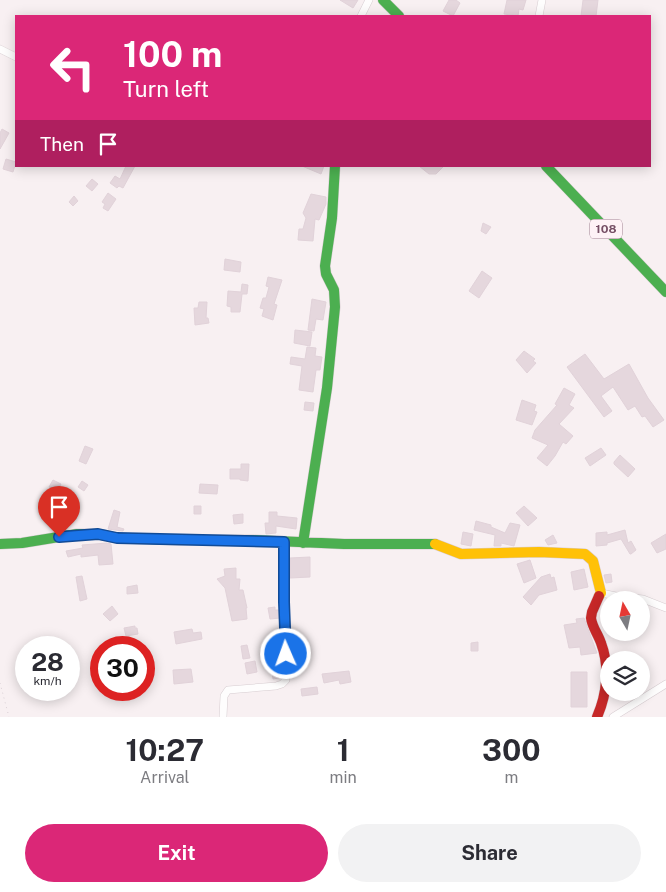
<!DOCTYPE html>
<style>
:root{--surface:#fff;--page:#f2f2f3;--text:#2b2b33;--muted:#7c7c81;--accent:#db2777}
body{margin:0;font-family:"Public Sans",sans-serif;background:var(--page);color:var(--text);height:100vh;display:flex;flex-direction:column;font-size:19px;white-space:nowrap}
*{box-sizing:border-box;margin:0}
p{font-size:16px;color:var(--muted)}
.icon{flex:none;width:28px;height:28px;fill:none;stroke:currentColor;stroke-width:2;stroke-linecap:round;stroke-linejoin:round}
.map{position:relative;height:717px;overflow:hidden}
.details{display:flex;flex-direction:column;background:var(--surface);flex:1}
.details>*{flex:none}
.hud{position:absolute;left:15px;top:15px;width:636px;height:152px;border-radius:0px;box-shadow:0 2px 12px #0003;background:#db2777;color:#fff;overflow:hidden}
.needle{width:32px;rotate:351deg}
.fabs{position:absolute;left:600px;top:591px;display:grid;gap:10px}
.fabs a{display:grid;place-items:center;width:50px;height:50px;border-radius:50%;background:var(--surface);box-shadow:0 2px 12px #0003;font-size:25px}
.speed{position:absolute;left:15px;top:636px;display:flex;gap:10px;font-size:25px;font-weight:700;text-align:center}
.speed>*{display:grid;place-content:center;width:65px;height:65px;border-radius:50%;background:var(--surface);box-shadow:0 2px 12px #0003;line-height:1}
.speed small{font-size:12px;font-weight:400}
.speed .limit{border:8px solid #d22;background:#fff;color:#111}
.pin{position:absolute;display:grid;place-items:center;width:42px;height:42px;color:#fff;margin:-51px -21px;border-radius:50% 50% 50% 0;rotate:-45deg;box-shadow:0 0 5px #0007}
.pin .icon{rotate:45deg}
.me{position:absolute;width:55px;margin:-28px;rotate:358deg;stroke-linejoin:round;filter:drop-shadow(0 0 4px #0008)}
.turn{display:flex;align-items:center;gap:18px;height:105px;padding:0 25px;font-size:22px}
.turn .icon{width:65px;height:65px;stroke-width:2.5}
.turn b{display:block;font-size:35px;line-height:42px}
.then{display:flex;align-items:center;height:48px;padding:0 25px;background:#0003;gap:10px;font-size:19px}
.eta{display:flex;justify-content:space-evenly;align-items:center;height:85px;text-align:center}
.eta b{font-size:30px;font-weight:700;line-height:35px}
.primary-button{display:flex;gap:10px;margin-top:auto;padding:10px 25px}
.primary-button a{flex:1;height:58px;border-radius:30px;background:var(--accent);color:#fff;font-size:20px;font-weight:700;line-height:58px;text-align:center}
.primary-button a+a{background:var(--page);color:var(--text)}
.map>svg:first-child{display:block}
.building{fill:#e5d7dd;stroke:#e1d2d9}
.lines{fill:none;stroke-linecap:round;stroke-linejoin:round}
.street-casing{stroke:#d7cdd1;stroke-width:8}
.fast-casing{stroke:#d8cdd2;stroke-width:11}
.slow-casing{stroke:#d8cdd2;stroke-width:11}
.jam-casing{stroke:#d8cdd2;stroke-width:11}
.path{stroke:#dad0d5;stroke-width:1;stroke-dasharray:1 4;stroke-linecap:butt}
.street{stroke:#fefdfd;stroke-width:7}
.fast{stroke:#4caf50;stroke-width:10}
.slow{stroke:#ffc107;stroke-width:10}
.jam{stroke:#c62828;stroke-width:10}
.route-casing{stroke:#114b97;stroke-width:12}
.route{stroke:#1a73e8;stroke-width:9}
.labels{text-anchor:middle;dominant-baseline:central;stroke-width:4;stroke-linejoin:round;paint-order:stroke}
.shield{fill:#fef2f6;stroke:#9f8090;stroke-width:1}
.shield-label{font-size:12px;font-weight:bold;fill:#764f65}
</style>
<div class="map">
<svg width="666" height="717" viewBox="0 0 666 717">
<rect width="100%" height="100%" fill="#f8f0f2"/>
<path class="building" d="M 340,0 L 358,0 L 353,8 Z
M 449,0 L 456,0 L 460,3 L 453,16 L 443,11 Z
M 507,0 L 526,0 L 523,10 L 519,9 L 518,16 L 504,14 Z
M 583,0 L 598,0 L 596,16 L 581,16 Z
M 2,129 L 9,133 L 0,149 L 0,133 Z
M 6,159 L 16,162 L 13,172 L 3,169 Z
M 126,166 L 135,166 L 123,188 L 119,186 L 117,188 L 110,183 L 115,176 L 120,179 Z
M 302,166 L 324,166 L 321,174 Z
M 419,166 L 444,166 L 436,174 L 429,174 Z
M 92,179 L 98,184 L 92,191 L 86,186 Z
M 108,193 L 116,199 L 108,211 L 103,208 L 105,204 L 102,202 Z
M 311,194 L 326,197 L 326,204 L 319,220 L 315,219 L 313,241 L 298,240 L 299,229 L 303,229 L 306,218 L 303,213 Z
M 74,196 L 78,201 L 73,206 L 69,202 Z
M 483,223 L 491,227 L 486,234 L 481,231 Z
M 225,259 L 241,262 L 240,272 L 224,270 Z
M 482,271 L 492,278 L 479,298 L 469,291 Z
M 268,277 L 282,280 L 274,304 L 277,305 L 273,320 L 262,316 L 264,309 L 260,308 L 263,298 L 266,298 L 269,287 L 266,286 Z
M 242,284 L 248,285 L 247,294 L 242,294 L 240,312 L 231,312 L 231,307 L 227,306 L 228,291 L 241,292 Z
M 312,299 L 326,302 L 323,320 L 316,319 L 314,331 L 308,330 Z
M 199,302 L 207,302 L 206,318 L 208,318 L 209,323 L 195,325 L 194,308 L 198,308 Z
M 295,330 L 312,332 L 310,346 L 294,343 Z
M 307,347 L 316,348 L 315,356 L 322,357 L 320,370 L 316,370 L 313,392 L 299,390 L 302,366 L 290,364 L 291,357 L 305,359 Z
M 524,351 L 535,359 L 533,361 L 536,363 L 527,373 L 516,360 Z
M 585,354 L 604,379 L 629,364 L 648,398 L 664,420 L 653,427 L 645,416 L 642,417 L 635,406 L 628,410 L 613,387 L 601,396 L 612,411 L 604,417 L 567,367 Z
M 564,388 L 575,394 L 569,405 L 574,408 L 559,424 L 573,436 L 566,444 L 563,442 L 555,456 L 547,466 L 537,458 L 548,445 L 532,438 L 535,430 L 557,405 L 555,404 Z
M 522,400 L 536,405 L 534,411 L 537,412 L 532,425 L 516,420 Z
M 305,402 L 314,403 L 313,411 L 304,410 Z
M 85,446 L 93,449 L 86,464 L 79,461 Z
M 601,448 L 606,455 L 590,466 L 585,458 Z
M 620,455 L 635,469 L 628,477 L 614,464 L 614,462 Z
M 241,464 L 249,464 L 248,481 L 240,480 L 240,479 L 230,479 L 230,469 L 241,469 Z
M 53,480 L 61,484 L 58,490 L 49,487 Z
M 82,481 L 88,485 L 84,491 L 78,487 Z
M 200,484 L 218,485 L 217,494 L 199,493 Z
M 194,506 L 201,506 L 201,514 L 194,514 Z
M 524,506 L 537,518 L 528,526 L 516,513 Z
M 114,510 L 120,512 L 117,527 L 124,529 L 123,531 L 108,529 Z
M 269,512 L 277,512 L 277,516 L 297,518 L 296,529 L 276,526 L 276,533 L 266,534 L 265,523 L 269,523 Z
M 243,514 L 243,523 L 234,524 L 233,515 Z
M 476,521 L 491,525 L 491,527 L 505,533 L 510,523 L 520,525 L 514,546 L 501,543 L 501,546 L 494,546 L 495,535 L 474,530 Z
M 625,530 L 628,543 L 631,541 L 636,550 L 631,554 L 630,554 L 621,539 L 607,543 L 607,545 L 596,546 L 596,533 L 607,532 L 607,535 Z
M 463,532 L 473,534 L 471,546 L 461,544 Z
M 666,534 L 666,549 L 657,553 L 651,543 Z
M 553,535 L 557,543 L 548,545 L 545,540 Z
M 107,543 L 111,544 L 113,564 L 99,565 L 98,555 L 81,557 L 81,554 L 68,557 L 66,551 L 83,548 L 82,545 Z
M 310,557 L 310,577 L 290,578 L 290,558 Z
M 530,560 L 536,578 L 524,583 L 517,564 Z
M 236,568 L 236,579 L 240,579 L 239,590 L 243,590 L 247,608 L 246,608 L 247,619 L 232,621 L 225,588 L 217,579 L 225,576 L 224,569 Z
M 584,569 L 588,587 L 574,590 L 571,572 Z
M 550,574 L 551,578 L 554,577 L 557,590 L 539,595 L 531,605 L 523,597 L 541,577 Z
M 611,574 L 612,582 L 606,583 L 604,575 Z
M 82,576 L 87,599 L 80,601 L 76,577 Z
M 137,585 L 138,593 L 127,594 L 127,587 Z
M 112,606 L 118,614 L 110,621 L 103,614 Z
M 275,607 L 275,610 L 280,610 L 280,618 L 270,619 L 268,608 Z
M 584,618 L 597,653 L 581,655 L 580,647 L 569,648 L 564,625 L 577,623 L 576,619 Z
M 135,626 L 135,628 L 137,628 L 138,634 L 126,636 L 124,628 Z
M 192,629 L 193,633 L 201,632 L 202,639 L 176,644 L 174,632 Z
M 478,642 L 478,651 L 471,651 L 471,643 Z
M 247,645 L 250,658 L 243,659 L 241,646 Z
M 277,648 L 279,678 L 273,679 L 270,658 L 263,659 L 262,652 L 266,652 L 265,649 Z
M 255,661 L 257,672 L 247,674 L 245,663 Z
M 191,669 L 193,682 L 174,684 L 173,670 Z
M 349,671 L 351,682 L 340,684 L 339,680 L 324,683 L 322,674 Z
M 571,672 L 587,672 L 587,707 L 571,707 Z
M 317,687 L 318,694 L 302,696 L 301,689 Z"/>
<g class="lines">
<defs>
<path id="street" d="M 361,16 L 369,0
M 539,16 L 542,0
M 0,49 L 16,57
M 601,593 L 616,596 L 643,599 L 666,608
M 223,717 L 224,696 L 228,690 L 276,686 L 282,684 L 286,680 L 284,542
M 613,717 L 666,684"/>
<path id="fast" d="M 383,0 L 399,16
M 546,166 L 666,292
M 303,543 L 327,388 L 335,307 L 334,290 L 326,274 L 325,266 L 332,218 L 335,166
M 0,544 L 22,543 L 77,534 L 98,534 L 117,538 L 179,540 L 253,540 L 344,544 L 435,544"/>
<path id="slow" d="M 435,544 L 461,554 L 539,552 L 585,554 L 593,561 L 601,593 L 599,596"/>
<path id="jam" d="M 597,717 C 607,694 610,667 601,643 C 598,634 592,627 591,618 L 592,612 L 599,596"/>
</defs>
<use href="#street" class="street-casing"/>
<use href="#fast" class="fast-casing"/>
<use href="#slow" class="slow-casing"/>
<use href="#jam" class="jam-casing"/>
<path class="path" d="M 0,683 L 9,717"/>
<use href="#street" class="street"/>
<use href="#fast" class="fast"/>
<use href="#slow" class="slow"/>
<use href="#jam" class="jam"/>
</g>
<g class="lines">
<defs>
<path id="route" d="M 59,537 L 98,534 L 117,538 L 284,542 L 284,602 L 286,654"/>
</defs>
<use href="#route" class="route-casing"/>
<use href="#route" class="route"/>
</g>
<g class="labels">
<rect class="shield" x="590" y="219.5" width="32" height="19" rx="4"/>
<g class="shield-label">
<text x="606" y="229">108</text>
</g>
</g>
</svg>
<div class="fabs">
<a><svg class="needle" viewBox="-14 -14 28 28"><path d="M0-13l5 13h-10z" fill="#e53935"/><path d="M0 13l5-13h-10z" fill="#7c7c81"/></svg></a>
<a><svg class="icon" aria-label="layers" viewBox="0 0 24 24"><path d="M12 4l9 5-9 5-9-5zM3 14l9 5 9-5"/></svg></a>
</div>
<div class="speed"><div>28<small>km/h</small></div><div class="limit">30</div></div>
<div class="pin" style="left:59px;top:537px;background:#d93025"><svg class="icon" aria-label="arrive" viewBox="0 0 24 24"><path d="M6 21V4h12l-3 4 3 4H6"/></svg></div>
<svg class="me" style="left:286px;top:654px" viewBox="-20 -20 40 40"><circle r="17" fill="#1a73e8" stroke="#fff" stroke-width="3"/><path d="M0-11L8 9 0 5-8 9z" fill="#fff"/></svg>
<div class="hud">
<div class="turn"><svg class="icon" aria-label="left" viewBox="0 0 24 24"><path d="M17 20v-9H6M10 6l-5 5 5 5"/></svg><div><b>100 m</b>Turn left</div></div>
<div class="then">Then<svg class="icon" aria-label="arrive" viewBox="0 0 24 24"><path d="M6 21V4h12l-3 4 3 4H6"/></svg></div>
</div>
</div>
<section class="details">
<div class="eta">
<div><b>10:27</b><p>Arrival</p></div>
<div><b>1</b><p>min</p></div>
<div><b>300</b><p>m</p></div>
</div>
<div class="primary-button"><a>Exit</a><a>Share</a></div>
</section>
